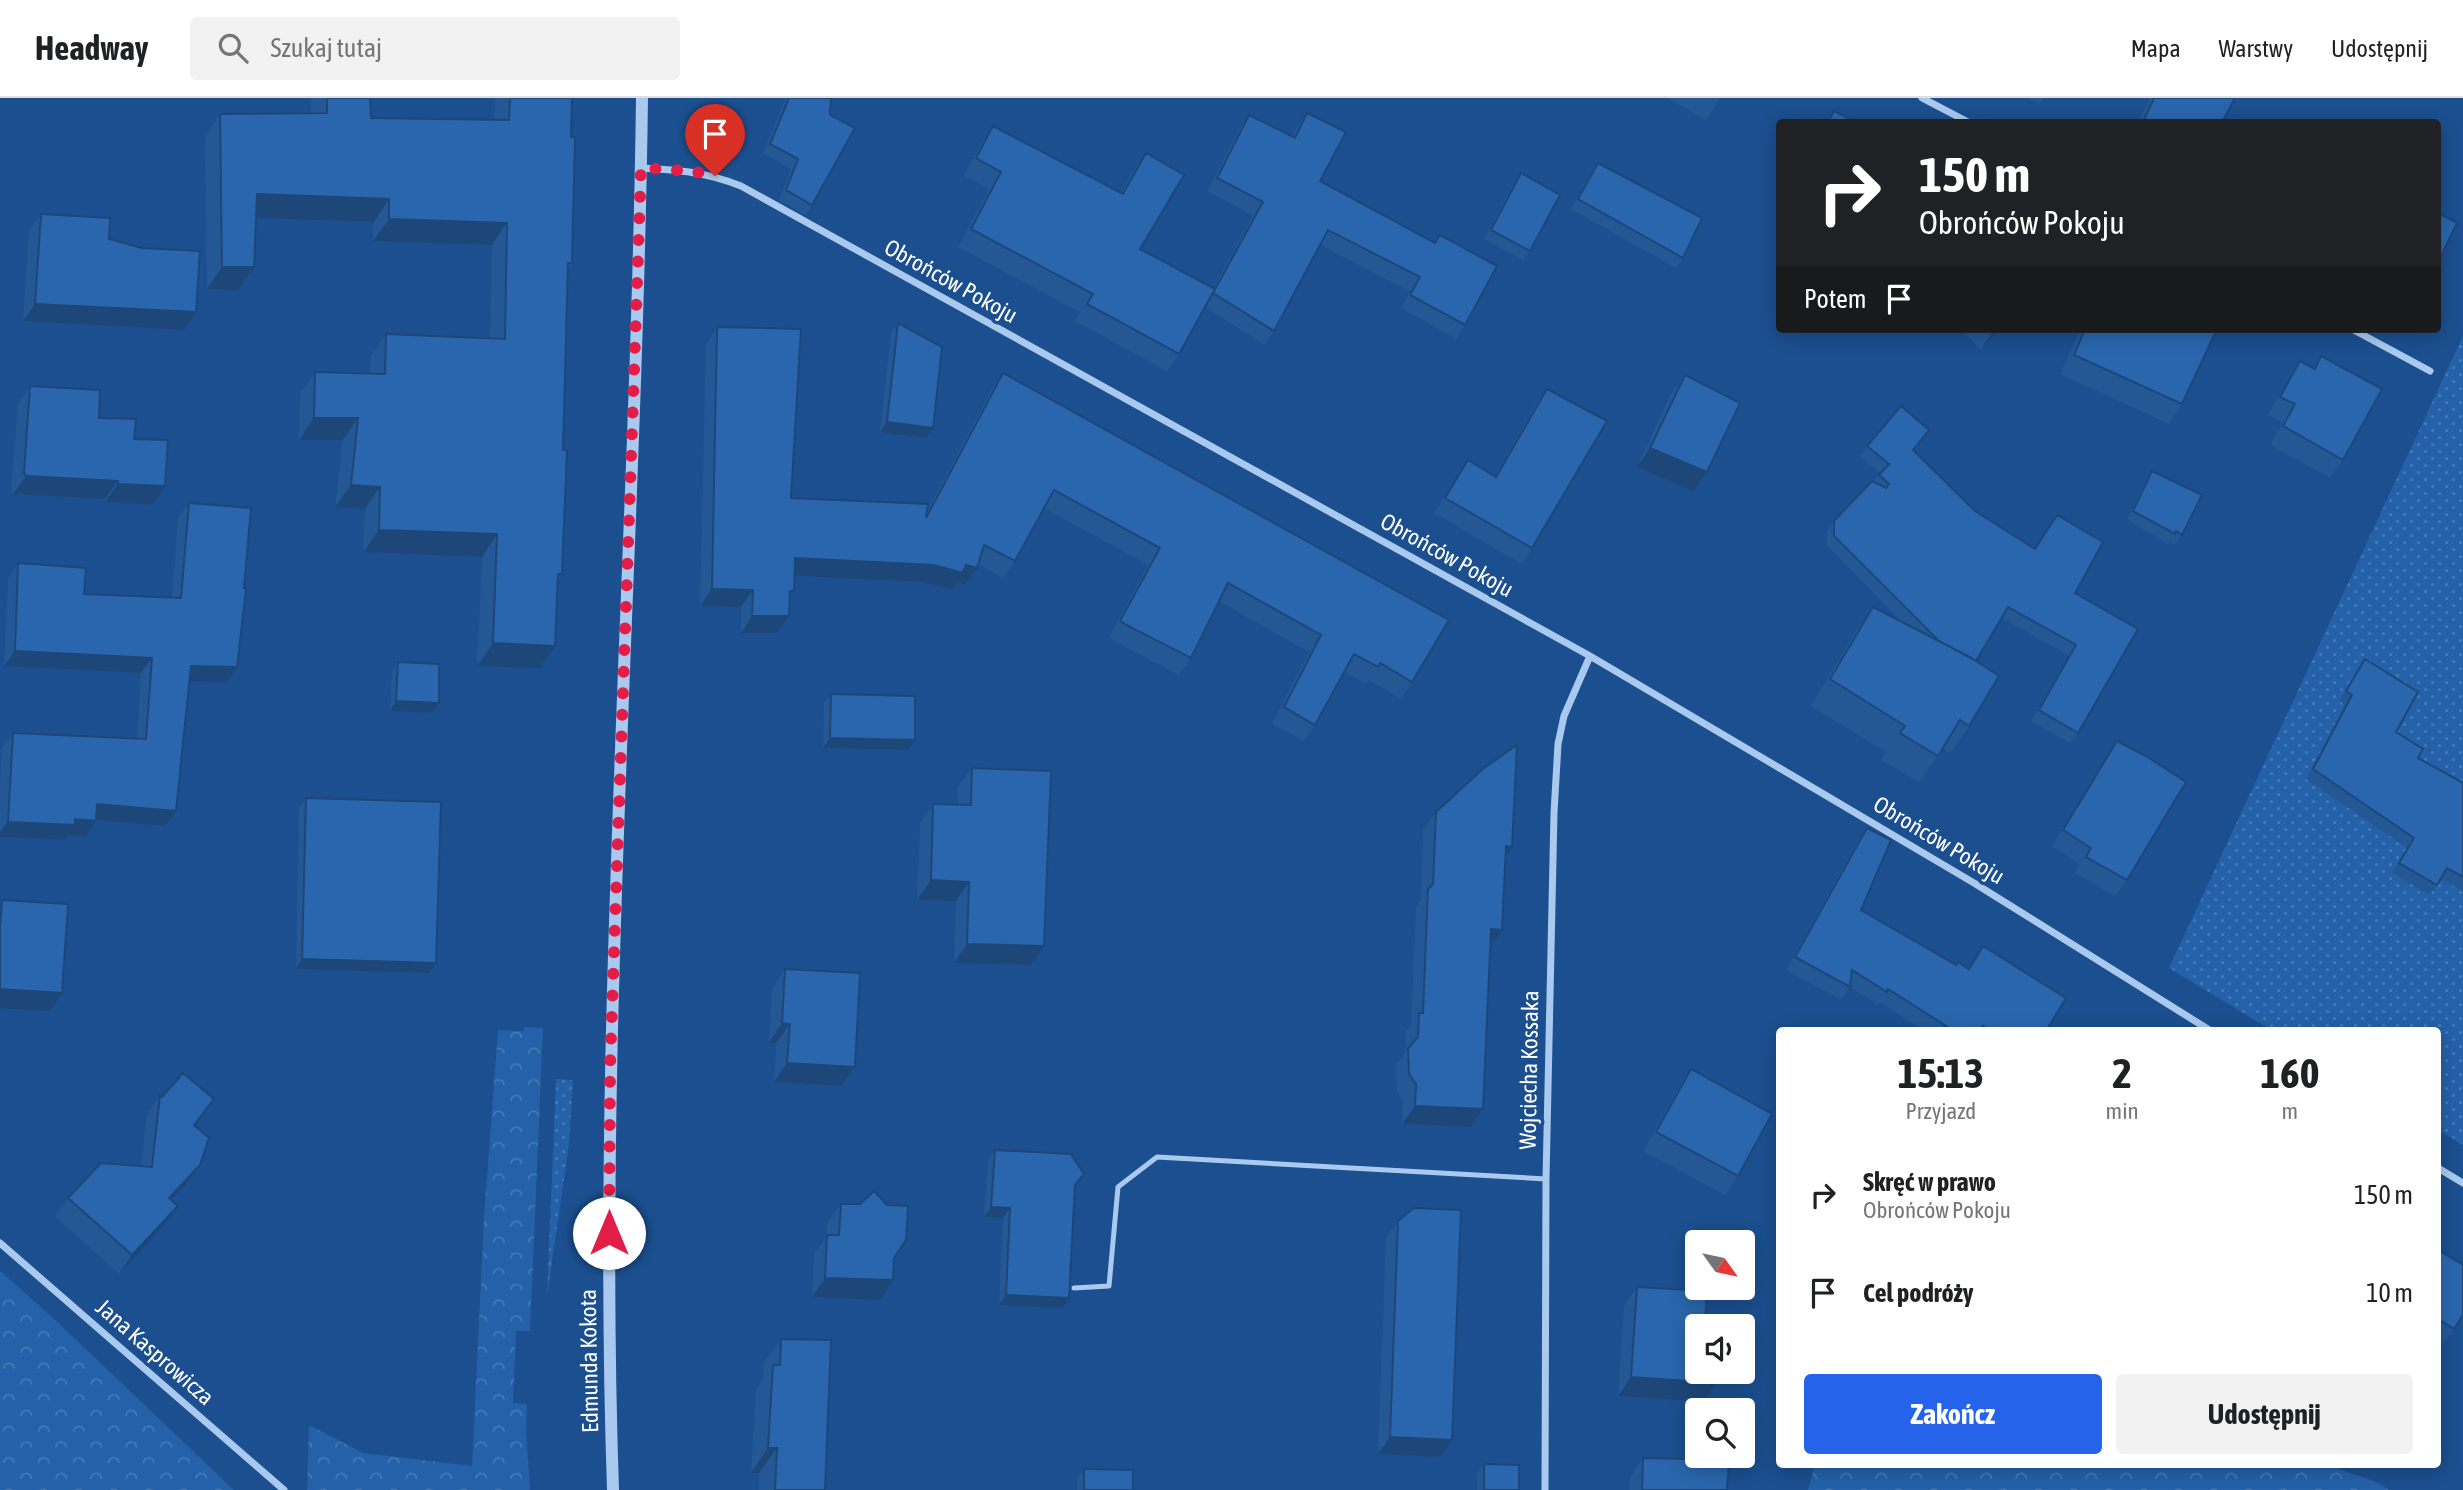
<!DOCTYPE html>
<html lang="pl">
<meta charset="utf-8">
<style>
:root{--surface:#fff;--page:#f2f2f2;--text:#202124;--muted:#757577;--line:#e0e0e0;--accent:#2563eb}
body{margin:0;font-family:"Asap Condensed",sans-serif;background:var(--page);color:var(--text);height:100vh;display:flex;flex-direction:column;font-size:26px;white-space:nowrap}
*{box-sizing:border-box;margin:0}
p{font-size:23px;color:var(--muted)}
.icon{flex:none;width:38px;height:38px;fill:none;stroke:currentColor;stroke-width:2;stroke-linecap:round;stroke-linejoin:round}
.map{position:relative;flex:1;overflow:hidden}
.sheet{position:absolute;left:1776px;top:929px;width:665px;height:441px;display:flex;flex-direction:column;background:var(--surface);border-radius:7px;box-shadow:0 4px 18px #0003}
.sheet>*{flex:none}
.hud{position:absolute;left:1776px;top:21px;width:665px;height:214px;border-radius:7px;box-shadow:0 4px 18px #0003;background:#202124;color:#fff;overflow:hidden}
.needle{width:46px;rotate:123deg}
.fabs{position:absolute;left:1685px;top:1132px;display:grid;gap:14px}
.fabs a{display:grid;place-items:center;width:70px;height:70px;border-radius:7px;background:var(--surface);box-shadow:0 4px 18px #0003;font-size:35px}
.pin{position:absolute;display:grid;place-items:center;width:60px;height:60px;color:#fff;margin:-72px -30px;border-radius:50% 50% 50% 0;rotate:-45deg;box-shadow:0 0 7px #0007}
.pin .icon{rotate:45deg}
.me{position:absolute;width:77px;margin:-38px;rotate:0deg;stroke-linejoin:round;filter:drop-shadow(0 0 5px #0008)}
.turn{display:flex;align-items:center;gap:24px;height:147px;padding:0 28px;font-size:32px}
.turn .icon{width:91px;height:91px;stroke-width:2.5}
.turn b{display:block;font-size:49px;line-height:60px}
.then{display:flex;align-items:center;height:66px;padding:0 28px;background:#0003;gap:14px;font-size:26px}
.eta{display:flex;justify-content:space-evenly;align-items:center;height:119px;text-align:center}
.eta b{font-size:42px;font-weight:700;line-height:49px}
.action{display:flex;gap:14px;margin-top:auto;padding:14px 28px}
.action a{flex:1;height:80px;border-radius:7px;background:var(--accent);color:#fff;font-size:28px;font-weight:700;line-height:80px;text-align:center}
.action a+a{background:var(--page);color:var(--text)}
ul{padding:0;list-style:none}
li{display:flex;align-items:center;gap:21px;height:98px;padding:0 28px}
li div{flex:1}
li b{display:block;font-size:26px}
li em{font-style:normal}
header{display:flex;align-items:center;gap:42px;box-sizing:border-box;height:98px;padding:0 35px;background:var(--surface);border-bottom:2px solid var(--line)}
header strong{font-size:33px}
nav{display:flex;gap:38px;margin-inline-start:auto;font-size:24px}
.search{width:490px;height:63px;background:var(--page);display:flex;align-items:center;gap:18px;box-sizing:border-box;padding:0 24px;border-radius:7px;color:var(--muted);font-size:26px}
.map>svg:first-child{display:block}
.grass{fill:url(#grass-dots)}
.forest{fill:url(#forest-crowns)}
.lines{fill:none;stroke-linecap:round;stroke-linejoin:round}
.service{stroke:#a9c9ee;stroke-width:5}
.minor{stroke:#a9c9ee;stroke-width:7}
.tertiary{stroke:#a9c9ee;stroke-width:12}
.wall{fill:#245895}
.shaded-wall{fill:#1d4779}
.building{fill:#2a66ad;stroke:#1d4779;stroke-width:2}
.route{stroke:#e11d48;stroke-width:12;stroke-dasharray:0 21.6}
.labels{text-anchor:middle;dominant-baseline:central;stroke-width:7;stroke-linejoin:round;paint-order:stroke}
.street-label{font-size:23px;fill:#fff;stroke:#1b4f8f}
</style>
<header>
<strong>Headway</strong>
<div class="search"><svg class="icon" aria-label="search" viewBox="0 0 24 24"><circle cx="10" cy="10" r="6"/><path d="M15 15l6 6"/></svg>Szukaj tutaj</div>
<nav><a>Mapa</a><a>Warstwy</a><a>Udostępnij</a></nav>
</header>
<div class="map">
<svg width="2463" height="1392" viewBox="0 0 2463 1392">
<defs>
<pattern id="grass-dots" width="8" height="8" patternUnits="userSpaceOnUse" patternTransform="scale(1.75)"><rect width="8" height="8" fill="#2461a8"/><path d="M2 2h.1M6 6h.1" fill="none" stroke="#4579b5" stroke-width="1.8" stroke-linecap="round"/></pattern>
<pattern id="forest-crowns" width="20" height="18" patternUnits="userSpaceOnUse" patternTransform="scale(1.75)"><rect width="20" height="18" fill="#2461a8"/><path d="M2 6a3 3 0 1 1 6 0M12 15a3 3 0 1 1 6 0" fill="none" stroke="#4579b5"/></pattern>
</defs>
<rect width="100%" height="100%" fill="#1b4f8f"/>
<path class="grass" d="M 2463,238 L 2463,1047 L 2438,1032 L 2438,933 L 2273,933 L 2169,870 Z
M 556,981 L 573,982 L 569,1046 L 547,1198 Z"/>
<path class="forest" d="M 524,929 L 543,930 L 530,1233 L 516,1233 L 513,1305 L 527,1306 L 526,1331 L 530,1392 L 307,1392 L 309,1327 L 363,1355 L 472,1368 L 484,1120 L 498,932 L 524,933 Z
M 0,1173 L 51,1218 L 234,1392 L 0,1392 Z
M 1815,1367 L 2327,1367 L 2376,1384 L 2389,1392 L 1808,1392 Z"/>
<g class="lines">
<path class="service" d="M 1074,1190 L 1109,1188 L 1118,1089 L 1157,1059 L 1546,1081"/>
<path class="minor" d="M 1922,0 L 1968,24
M 641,70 C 679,72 706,74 741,88 L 1590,558 L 1974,785 L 2211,933
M 2352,231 L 2430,273
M 2438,1070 L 2463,1085
M 0,1145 L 284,1392
M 1545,1392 L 1546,1081 L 1554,715 L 1558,646 L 1564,618 L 1590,558"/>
<path class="tertiary" d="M 613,1392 C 597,928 636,464 642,0"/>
</g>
<path class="wall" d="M 311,0 L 370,0 L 371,20 L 494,22 L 495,0 L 572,0 L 571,39 L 572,165 L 568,171 L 563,352 L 562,476 L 558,482 L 539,570 L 477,568 L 482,459 L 363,454 L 365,411 L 335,409 L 343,342 L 299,342 L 300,296 L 315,274 L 370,275 L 371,258 L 386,236 L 490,240 L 492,147 L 373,143 L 374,124 L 256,119 L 238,192 L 207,191 L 205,38 L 220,16 L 311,15 Z
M 786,0 L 831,0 L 830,17 L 812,107 L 805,117 L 779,102 L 791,71 L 763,55 Z
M 1667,0 L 1720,0 L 1706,22 Z
M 2028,0 L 2044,0 L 2040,6 Z
M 2150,0 L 2235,0 L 2222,24 L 2138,24 Z
M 1307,15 L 1320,83 L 1434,145 L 1440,137 L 1465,227 L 1456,241 L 1401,210 L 1410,193 L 1320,147 L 1274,233 L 1265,247 L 1205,209 L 1179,256 L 1167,273 L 1075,223 L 1080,214 L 958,149 L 989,91 L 964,78 L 981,46 L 993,28 L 1121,95 L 1133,73 L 1146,55 L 1140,151 L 1213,190 L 1253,118 L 1207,93 L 1240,30 L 1249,17 L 1292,39 L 1297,29 Z
M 1598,65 L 1683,160 L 1676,170 L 1571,111 L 1591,75 Z
M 1521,75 L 1530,153 L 1523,162 L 1484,141 L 1514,85 Z
M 41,116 L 109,141 L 184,232 L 23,223 L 29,133 Z
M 898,225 L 926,340 L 880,334 L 891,235 Z
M 717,229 L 791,400 L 927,413 L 992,291 L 1003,275 L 1412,584 L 1401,601 L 1369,582 L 1366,586 L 1345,574 L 1315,627 L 1304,643 L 1272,626 L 1309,554 L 1219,503 L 1191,560 L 1179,577 L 1127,550 L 1109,539 L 1148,467 L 1044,410 L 1015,463 L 1003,480 L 978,466 L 965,487 L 957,484 L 952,492 L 922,484 L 795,477 L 789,500 L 789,518 L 777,535 L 741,535 L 741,509 L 700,508 L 706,246 Z
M 1960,231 L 2000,231 L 1981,251 Z
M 2081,231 L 2217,231 L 2182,306 L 2169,326 L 2060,276 Z
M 2321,258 L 2343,362 L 2330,380 L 2270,347 L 2283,325 L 2268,317 L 2288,282 L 2300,263 L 2313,270 Z
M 1685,277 L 1693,393 L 1637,369 L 1671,296 Z
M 30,288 L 99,320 L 134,341 L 153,407 L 105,404 L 105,401 L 13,396 L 11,393 L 18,306 Z
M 1547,291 L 1532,450 L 1522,466 L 1434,415 L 1468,362 L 1495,378 L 1536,306 Z
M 1929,332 L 1914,353 L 1975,413 L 2035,450 L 2057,417 L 2075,495 L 2078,635 L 2070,645 L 2031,623 L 2069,558 L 2002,520 L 1976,563 L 1969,628 L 1950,655 L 1943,650 L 1919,684 L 1881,662 L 1886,654 L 1811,608 L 1854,536 L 1873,509 L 1903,525 L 1827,448 L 1827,433 L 1834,423 L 1873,384 L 1880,375 L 1860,359 L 1867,348 Z
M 2152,373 L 2182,437 L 2175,447 L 2170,444 L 2168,446 L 2127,422 L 2146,383 Z
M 189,405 L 237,569 L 227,584 L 190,583 L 165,728 L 96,721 L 86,738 L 69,737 L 65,742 L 0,739 L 0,690 L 2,649 L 13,635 L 137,641 L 141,575 L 4,568 L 8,480 L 18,465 L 84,496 L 172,499 L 178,420 Z
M 2365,561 L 2396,634 L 2418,660 L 2463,685 L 2463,793 L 2441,781 L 2430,797 L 2392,775 L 2407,750 L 2306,681 L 2345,607 L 2339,603 Z
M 398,564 L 439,605 L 432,615 L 390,613 L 392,574 Z
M 831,596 L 915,642 L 908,652 L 823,650 L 824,606 Z
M 2117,643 L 2127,782 L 2115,798 L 2075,775 L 2079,766 L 2052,748 L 2106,659 Z
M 972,670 L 1031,867 L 954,865 L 956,803 L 917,802 L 920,725 L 933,706 L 958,707 L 958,689 Z
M 306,700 L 436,865 L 429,875 L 296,871 L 299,710 Z
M 1436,714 L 1505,759 L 1502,832 L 1490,849 L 1483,1011 L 1471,1029 L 1402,1026 L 1403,1004 L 1397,994 L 1396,968 L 1405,955 L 1406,933 L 1411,927 L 1416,809 L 1421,802 L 1423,732 Z
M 1867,730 L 1861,812 L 1956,867 L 1968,871 L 1983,848 L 2046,933 L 1924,933 L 1880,904 L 1878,907 L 1850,889 L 1841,902 L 1786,872 L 1858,743 Z
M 785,871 L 855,969 L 841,988 L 774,984 L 776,945 L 769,944 L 772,891 Z
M 1691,971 L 1738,1078 L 1725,1097 L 1643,1053 L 1678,991 Z
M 160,997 L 195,1028 L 200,1067 L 187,1085 L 171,1102 L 165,1126 L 119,1176 L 55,1118 L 68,1100 L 141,1068 L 147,1016 Z
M 995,1052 L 1062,1210 L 999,1207 L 1003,1120 L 984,1119 L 988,1062 Z
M 841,1106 L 894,1160 L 880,1202 L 812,1199 L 814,1156 L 827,1137 L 827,1125 Z
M 1398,1123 L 1441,1359 L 1378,1356 L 1386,1140 Z
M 2438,1152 L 2454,1231 L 2444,1246 L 2438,1243 Z
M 1637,1189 L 1705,1228 L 1702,1304 L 1618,1298 L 1624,1208 Z
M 781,1241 L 825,1392 L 759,1392 L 759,1375 L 751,1375 L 756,1292 L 763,1281 L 764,1265 Z
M 1643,1360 L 1727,1392 L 1629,1392 L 1630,1379 Z
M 1484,1366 L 1519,1392 L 1477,1392 L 1477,1376 Z
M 1084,1371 L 1133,1392 L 1077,1392 L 1077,1381 Z"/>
<path class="shaded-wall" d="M 257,96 L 389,101 L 374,124 L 241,119 Z
M 389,121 L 507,125 L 492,147 L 373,143 Z
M 222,169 L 254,169 L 238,192 L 207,191 Z
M 35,206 L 196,214 L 184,232 L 23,223 Z
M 1995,231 L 2000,231 L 1981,251 Z
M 314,320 L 358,320 L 343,342 L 299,342 Z
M 887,324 L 933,330 L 926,340 L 880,334 Z
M 1650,350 L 1707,374 L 1693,393 L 1637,369 Z
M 26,378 L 118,383 L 105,401 L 13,396 Z
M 118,386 L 165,388 L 153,407 L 105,404 Z
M 351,387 L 380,389 L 365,411 L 335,409 Z
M 379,432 L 497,436 L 482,459 L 363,454 Z
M 795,460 L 966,467 L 977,470 L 965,487 L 957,484 L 952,492 L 922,484 L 783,477 Z
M 712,491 L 753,492 L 741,509 L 700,508 Z
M 752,518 L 789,518 L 777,535 L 741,535 Z
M 493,545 L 555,548 L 539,570 L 477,568 Z
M 15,553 L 152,560 L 141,575 L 4,568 Z
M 191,568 L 237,569 L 227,584 L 181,583 Z
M 396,603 L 439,605 L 432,615 L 390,613 Z
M 830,640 L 915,642 L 908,652 L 823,650 Z
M 97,706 L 176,713 L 165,728 L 87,721 Z
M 75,721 L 96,723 L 86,738 L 69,737 L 65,742 L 0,739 L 0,734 L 8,724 Z
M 1506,748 L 1512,749 L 1500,766 Z
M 931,782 L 969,784 L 956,803 L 917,802 Z
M 1491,831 L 1502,832 L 1490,850 Z
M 967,846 L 1044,848 L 1031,867 L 954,865 Z
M 302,861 L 436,865 L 429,875 L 296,871 Z
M 0,891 L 62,895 L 50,913 L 0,910 Z
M 782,925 L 790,926 L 776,945 L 769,944 Z
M 787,965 L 855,969 L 841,988 L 774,984 Z
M 1415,1008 L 1483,1011 L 1471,1029 L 1402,1026 Z
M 200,1067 L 187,1085 L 156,1118 L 169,1100 Z
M 178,1108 L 165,1126 L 119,1176 L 132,1157 Z
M 991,1109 L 1010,1110 L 1003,1120 L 984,1119 Z
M 825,1180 L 893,1182 L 880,1202 L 812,1199 Z
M 1006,1197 L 1069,1200 L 1062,1210 L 999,1207 Z
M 1631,1279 L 1716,1285 L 1702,1304 L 1618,1298 Z
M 1390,1339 L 1452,1342 L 1441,1359 L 1378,1356 Z
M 768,1350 L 777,1350 L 759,1375 L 751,1375 Z"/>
<path class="building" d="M 327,0 L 370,0 L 371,20 L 509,22 L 510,0 L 572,0 L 571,39 L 575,39 L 572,165 L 568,165 L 563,352 L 567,352 L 562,476 L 558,476 L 555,548 L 493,545 L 497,436 L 379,432 L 380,389 L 351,387 L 358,320 L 314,320 L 315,274 L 385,276 L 386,236 L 505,241 L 507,125 L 389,121 L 389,101 L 257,96 L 254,169 L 222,169 L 220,16 L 327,15 Z
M 789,0 L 831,0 L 830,17 L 855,30 L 812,107 L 786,92 L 798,61 L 770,46 Z
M 2154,0 L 2235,0 L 2222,24 L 2143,24 Z
M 1834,13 L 1856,24 L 1828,24 Z
M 1307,15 L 1346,34 L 1320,83 L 1435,145 L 1440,137 L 1497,168 L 1465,227 L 1410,197 L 1420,179 L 1328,132 L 1274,233 L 1213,195 L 1263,104 L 1217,80 L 1249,17 L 1295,40 Z
M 993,28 L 1123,96 L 1146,55 L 1184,77 L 1140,151 L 1215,191 L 1179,256 L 1087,206 L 1093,196 L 971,131 L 1001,74 L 976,60 Z
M 1598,65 L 1702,120 L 1683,160 L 1578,101 Z
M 1521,75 L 1560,97 L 1530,153 L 1491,132 Z
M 2438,115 L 2457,125 L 2438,164 Z
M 41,116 L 110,120 L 109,141 L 142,150 L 200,153 L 196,214 L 35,206 Z
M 898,225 L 942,249 L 933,330 L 887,324 Z
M 717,229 L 801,231 L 791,400 L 928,406 L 926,420 L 1003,275 L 1449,522 L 1412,584 L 1380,565 L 1378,569 L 1354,556 L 1315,627 L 1284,609 L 1321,537 L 1228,485 L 1191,560 L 1138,533 L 1120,523 L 1160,450 L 1054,392 L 1015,463 L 984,447 L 977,470 L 966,467 L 963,475 L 934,467 L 795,460 L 794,493 L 790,493 L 789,518 L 752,518 L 753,492 L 712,491 Z
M 2085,231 L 2217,231 L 2182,306 L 2074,257 Z
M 2321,258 L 2382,291 L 2343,362 L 2283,328 L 2295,306 L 2280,299 L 2300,263 L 2315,271 Z
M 1685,277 L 1740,305 L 1707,374 L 1650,350 Z
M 30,288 L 100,292 L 99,320 L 136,321 L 134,341 L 168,342 L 165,388 L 118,386 L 118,383 L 26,378 L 24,375 Z
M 1547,291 L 1607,323 L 1532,450 L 1445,400 L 1468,362 L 1496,379 Z
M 1901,308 L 1929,332 L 1913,352 L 1975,413 L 2035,451 L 2057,417 L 2103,444 L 2075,495 L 2138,531 L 2078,635 L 2039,612 L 2076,547 L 2008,509 L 1976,563 L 1939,543 L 1834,438 L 1834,423 L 1872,383 L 1886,390 L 1889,386 L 1879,377 L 1889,366 L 1867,348 Z
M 2152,373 L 2202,397 L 2182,437 L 2176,433 L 2175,436 L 2133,413 Z
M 189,405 L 251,410 L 244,490 L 246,491 L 237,569 L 191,568 L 176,713 L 97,706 L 96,723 L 75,721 L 75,727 L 8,724 L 13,635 L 146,641 L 152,560 L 15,553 L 18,465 L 86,470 L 84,496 L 181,500 Z
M 1873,509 L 1970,559 L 1999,578 L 1969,628 L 1960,622 L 1938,658 L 1900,635 L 1905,628 L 1830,581 Z
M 2365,561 L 2418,594 L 2396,634 L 2423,651 L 2418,660 L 2463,685 L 2463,779 L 2447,770 L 2437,787 L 2399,765 L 2414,740 L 2313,671 L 2352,597 L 2346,593 Z
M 398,564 L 439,566 L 439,605 L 396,603 Z
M 831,596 L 915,598 L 915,642 L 830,640 Z
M 2117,643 L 2146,658 L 2186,684 L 2127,782 L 2086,759 L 2091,750 L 2063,732 Z
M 1517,647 L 1512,749 L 1506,748 L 1502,832 L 1491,831 L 1483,1011 L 1415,1008 L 1416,986 L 1409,976 L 1408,950 L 1418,939 L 1419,915 L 1423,915 L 1428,791 L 1433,786 L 1436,714 L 1484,670 Z
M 972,670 L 1051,673 L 1044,848 L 967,846 L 969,784 L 931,782 L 933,706 L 971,707 Z
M 306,700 L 441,704 L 436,865 L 302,861 Z
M 1867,730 L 1891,742 L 1861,812 L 1956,867 L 1958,864 L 1969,871 L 1983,848 L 2066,900 L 2046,933 L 1991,933 L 1983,928 L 1981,933 L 1954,933 L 1888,891 L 1887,894 L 1852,872 L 1850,889 L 1795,859 Z
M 2,802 L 68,806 L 62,895 L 0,891 L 0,830 Z
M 785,871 L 860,875 L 855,969 L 787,965 L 790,926 L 782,925 Z
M 1691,971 L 1772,1016 L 1738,1078 L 1656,1034 Z
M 183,975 L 214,1001 L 194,1027 L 209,1040 L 200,1067 L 169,1100 L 178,1108 L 132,1157 L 68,1100 L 101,1065 L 152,1069 L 160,997 L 162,999 Z
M 995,1052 L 1071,1056 L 1084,1076 L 1075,1087 L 1069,1200 L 1006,1197 L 1010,1110 L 991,1109 Z
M 874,1093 L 887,1107 L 908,1108 L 906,1142 L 894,1160 L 893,1182 L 825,1180 L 827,1137 L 839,1137 L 841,1106 L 860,1106 Z
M 1414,1110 L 1461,1112 L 1452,1342 L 1390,1339 L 1398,1123 Z
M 2438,1152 L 2463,1167 L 2463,1217 L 2454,1231 L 2438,1221 Z
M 1637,1189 L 1707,1193 L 1705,1228 L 1698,1228 L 1698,1274 L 1716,1274 L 1716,1285 L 1631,1279 Z
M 781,1241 L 831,1242 L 825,1392 L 775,1392 L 777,1350 L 768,1350 L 773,1267 L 780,1267 Z
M 1643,1360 L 1729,1362 L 1727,1392 L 1642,1392 Z
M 1484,1366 L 1519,1367 L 1519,1392 L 1484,1392 Z
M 1084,1371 L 1133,1372 L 1133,1392 L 1084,1392 Z"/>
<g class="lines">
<path class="route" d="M 609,1135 L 610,970 L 641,70 L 691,73 L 715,78"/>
</g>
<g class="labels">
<g class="street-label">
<text transform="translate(951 183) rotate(29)">Obrońców Pokoju</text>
<text transform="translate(1447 457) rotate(29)">Obrońców Pokoju</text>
<text transform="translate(1939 742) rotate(31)">Obrońców Pokoju</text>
<text transform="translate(1529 972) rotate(-89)">Wojciecha Kossaka</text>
<text transform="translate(155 1254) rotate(41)">Jana Kasprowicza</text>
<text transform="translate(589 1263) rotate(-91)">Edmunda Kokota</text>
</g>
</g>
</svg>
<div class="fabs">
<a><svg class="needle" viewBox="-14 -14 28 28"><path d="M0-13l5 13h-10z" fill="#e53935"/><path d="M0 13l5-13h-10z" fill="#757577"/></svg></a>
<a><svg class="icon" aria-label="sound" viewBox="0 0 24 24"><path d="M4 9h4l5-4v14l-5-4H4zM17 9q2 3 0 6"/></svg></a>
<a><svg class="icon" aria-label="search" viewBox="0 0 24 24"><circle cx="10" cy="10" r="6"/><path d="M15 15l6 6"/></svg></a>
</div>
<div class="pin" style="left:715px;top:78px;background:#d93025"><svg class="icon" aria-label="arrive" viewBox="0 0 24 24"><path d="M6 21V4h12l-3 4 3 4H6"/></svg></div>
<svg class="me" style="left:609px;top:1135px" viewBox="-20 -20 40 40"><circle r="19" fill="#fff"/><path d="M0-13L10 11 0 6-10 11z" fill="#e11d48"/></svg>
<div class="hud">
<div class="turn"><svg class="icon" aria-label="right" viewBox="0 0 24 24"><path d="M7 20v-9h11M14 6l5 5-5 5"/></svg><div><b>150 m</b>Obrońców Pokoju</div></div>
<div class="then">Potem<svg class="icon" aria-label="arrive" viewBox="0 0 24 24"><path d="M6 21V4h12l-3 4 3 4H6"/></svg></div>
</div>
<section class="sheet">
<div class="eta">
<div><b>15:13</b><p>Przyjazd</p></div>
<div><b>2</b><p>min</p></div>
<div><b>160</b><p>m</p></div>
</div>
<ul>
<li><svg class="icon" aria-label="right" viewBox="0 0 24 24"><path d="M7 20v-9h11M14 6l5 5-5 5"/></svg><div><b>Skręć w prawo</b><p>Obrońców Pokoju</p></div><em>150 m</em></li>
<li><svg class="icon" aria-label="arrive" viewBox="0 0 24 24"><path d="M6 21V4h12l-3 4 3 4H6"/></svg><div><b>Cel podróży</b></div><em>10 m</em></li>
</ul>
<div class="action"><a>Zakończ</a><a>Udostępnij</a></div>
</section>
</div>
